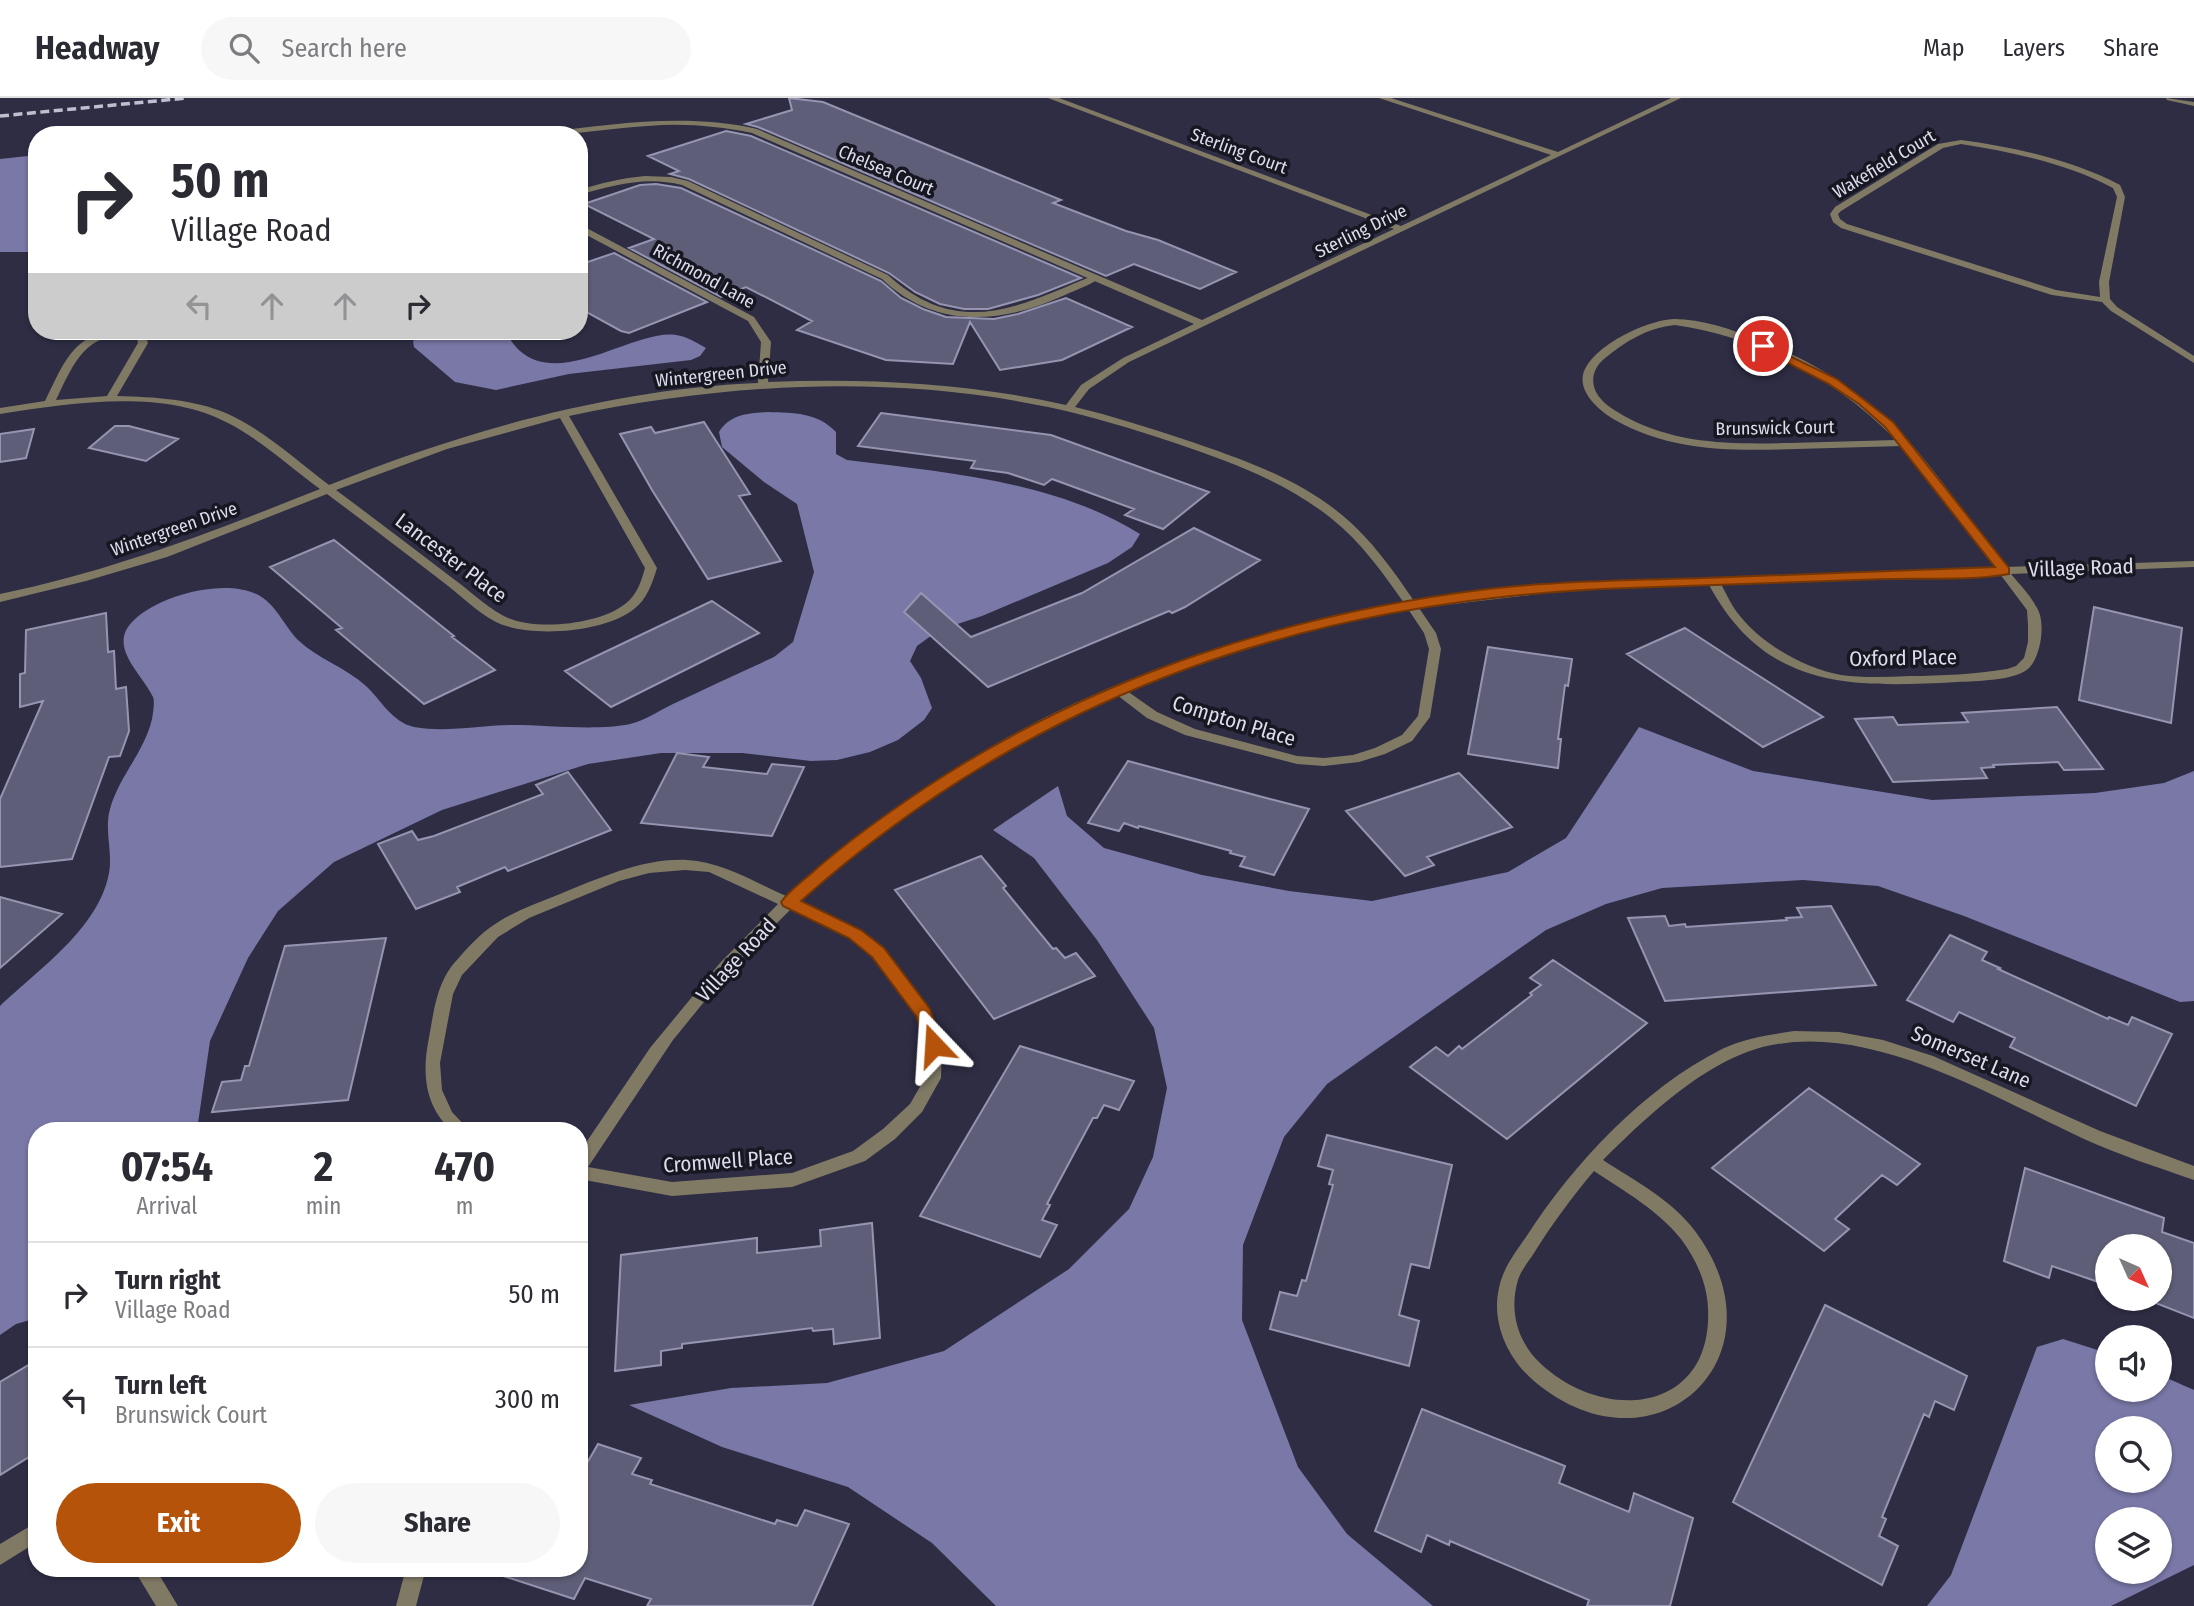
<!DOCTYPE html>
<style>
:root{--surface:#fff;--page:#f7f7f7;--text:#2b2b33;--muted:#7c7c81;--line:#e1e1e2;--accent:#b45309}
body{margin:0;font-family:"Fira Sans Condensed",sans-serif;background:var(--page);color:var(--text);height:100vh;display:flex;flex-direction:column;font-size:26px;white-space:nowrap}
*{box-sizing:border-box;margin:0}
p{font-size:23px;color:var(--muted)}
.icon{flex:none;width:38px;height:38px;fill:none;stroke:currentColor;stroke-width:2;stroke-linecap:round;stroke-linejoin:round}
.map{position:relative;flex:1;overflow:hidden}
.sheet{position:absolute;left:28px;top:1024px;width:560px;height:455px;display:flex;flex-direction:column;background:var(--surface);border-radius:28px;box-shadow:0 2px 5px #0004}
.sheet>*{flex:none}
.guide{position:absolute;left:28px;top:28px;width:560px;height:214px;border-radius:28px;box-shadow:0 2px 5px #0004;background:#fff;color:var(--text);overflow:hidden}
.needle{width:46px;rotate:135deg}
.tools{position:absolute;left:2095px;top:1136px;display:grid;gap:14px}
.tools a{display:grid;place-items:center;width:77px;height:77px;border-radius:50%;background:var(--surface);box-shadow:0 2px 5px #0004;font-size:35px}
.pin{position:absolute;display:grid;place-items:center;width:60px;height:60px;color:#fff;margin:-30px;border:4px solid #fff;border-radius:50%;box-shadow:0 2px 7px #0007}
.me{position:absolute;width:77px;margin:-38px;rotate:340deg;stroke-linejoin:round;filter:drop-shadow(0 0 5px #0008)}
.turn{display:flex;align-items:center;gap:24px;height:147px;padding:0 28px;font-size:32px}
.turn .icon{width:91px;height:91px;stroke-width:2.5}
.turn b{display:block;font-size:49px;line-height:60px}
.lanes{display:flex;align-items:center;height:66px;padding:0 28px;background:#0003;justify-content:center;gap:35px;direction:ltr}
.lanes .off{opacity:.35}
.eta{display:flex;justify-content:space-evenly;align-items:center;height:119px;text-align:center}
.eta b{font-size:42px;font-weight:700;line-height:49px}
.action{display:flex;gap:14px;margin-top:auto;padding:14px 28px}
.action a{flex:1;height:80px;border-radius:42px;background:var(--accent);color:#fff;font-size:28px;font-weight:700;line-height:80px;text-align:center}
.action a+a{background:var(--page);color:var(--text)}
ul{padding:0;list-style:none}
li{display:flex;align-items:center;gap:21px;height:105px;padding:0 28px;border-top:2px solid var(--line)}
li div{flex:1}
li b{display:block;font-size:26px}
li em{font-style:normal}
header{display:flex;align-items:center;gap:42px;box-sizing:border-box;height:98px;padding:0 35px;background:var(--surface);border-bottom:2px solid var(--line)}
header strong{font-size:33px}
nav{display:flex;gap:38px;margin-inline-start:auto;font-size:24px}
.search{width:490px;height:63px;background:var(--page);display:flex;align-items:center;gap:18px;box-sizing:border-box;padding:0 24px;border-radius:38px;color:var(--muted);font-size:26px}
.map>svg:first-child{display:block}
.water{fill:#7978a7;fill-rule:evenodd}
.building{fill:#5e5e78;stroke:#9595b2;stroke-width:2}
.lines{fill:none;stroke-linecap:round;stroke-linejoin:round}
.service{fill:#807a65;fill-rule:evenodd}
.minor{fill:#807a65;fill-rule:evenodd}
.rail{stroke:#bfbfd0;stroke-width:3.5;stroke-dasharray:9 4.5;stroke-linecap:butt}
.route{fill:#b45309;stroke:#753606;stroke-width:2}
.labels{text-anchor:middle;dominant-baseline:central;stroke-width:7;stroke-linejoin:round;paint-order:stroke}
.far-street-label{font-size:18px;fill:#dcdcec;stroke:#171721}
.street-label{font-size:21px;fill:#dcdcec;stroke:#171721}
</style>
<header>
<strong>Headway</strong>
<div class="search"><svg class="icon" aria-label="search" viewBox="0 0 24 24"><circle cx="10" cy="10" r="6"/><path d="M15 15l6 6"/></svg>Search here</div>
<nav><a>Map</a><a>Layers</a><a>Share</a></nav>
</header>
<div class="map">
<svg width="2194" height="1508" viewBox="0 0 2194 1508">
<rect width="100%" height="100%" fill="#2e2d44"/>
<path class="water" d="M 37,57 L 37,154 L 0,154 L 0,61 Z
M 423,233 L 503,233 C 509,239 514,248 520,253 C 562,290 635,231 676,237 C 686,238 697,245 706,250 L 700,258 L 691,262 L 569,276 L 496,292 L 455,284 L 414,249 L 413,243 L 424,236 Z
M 768,314 C 794,315 817,314 836,334 L 836,356 L 847,362 C 943,374 1056,383 1140,436 L 1132,449 L 1108,465 L 982,518 L 939,532 L 917,548 L 910,563 L 921,580 L 932,610 L 924,622 L 898,642 L 870,654 L 837,662 L 811,663 L 742,655 L 661,655 L 588,666 L 442,712 L 334,764 L 278,813 L 248,860 L 210,943 L 197,1032 L 37,1032 L 37,1220 L 16,1226 L 0,1237 L 0,908 C 39,871 99,830 109,775 C 113,754 104,732 110,711 C 119,678 144,655 152,621 C 153,615 155,604 153,599 C 142,575 106,548 134,522 C 160,497 227,479 260,498 C 277,508 285,529 298,542 C 318,561 345,569 366,588 C 381,602 392,624 414,629 C 447,635 480,627 513,627 C 548,627 597,633 630,626 C 644,623 660,612 673,606 C 706,590 740,575 774,559 L 793,544 L 814,474 L 797,406 L 764,384 L 722,349 L 719,334 C 730,316 749,315 768,314 Z
M 1639,629 L 1753,673 L 1932,702 L 2095,695 L 2164,685 L 2194,673 L 2194,903 L 2180,904 L 1964,818 L 1878,788 L 1803,782 L 1662,790 L 1606,806 L 1546,832 L 1327,986 L 1284,1039 L 1243,1147 L 1242,1222 L 1298,1369 L 1347,1436 L 1433,1508 L 996,1508 L 932,1445 L 848,1389 L 722,1349 L 629,1307 L 731,1290 L 827,1285 L 944,1253 L 1069,1171 L 1129,1111 L 1153,1059 L 1167,990 L 1154,930 L 1097,842 L 1034,760 L 993,732 L 1058,688 L 1067,718 L 1104,750 L 1202,777 L 1289,793 L 1372,803 L 1508,774 L 1566,740 Z
M 2063,1241 L 2107,1255 L 2107,1292 L 2160,1292 L 2160,1277 L 2194,1292 L 2194,1467 L 2111,1508 L 1927,1508 L 1951,1477 L 2037,1249 ZM 2160,1330 L 2160,1382 L 2107,1382 L 2107,1330 ZM 2160,1421 L 2160,1474 L 2107,1474 L 2107,1421 Z"/>
<path class="building" d="M 789,0 L 823,4 L 1061,102 L 1053,105 L 1126,133 L 1158,142 L 1236,174 L 1200,191 L 1134,166 L 1106,178 L 758,29 L 746,26 L 792,12 Z
M 726,33 L 751,38 L 1081,180 L 1038,197 L 988,211 L 964,211 L 940,206 L 915,194 L 889,175 L 689,81 L 670,76 L 679,73 L 648,58 Z
M 656,86 L 681,90 L 881,183 L 901,200 L 923,211 L 946,219 L 994,221 L 1018,216 L 1066,200 L 1132,229 L 1062,262 L 1000,272 L 970,224 L 953,266 L 886,262 L 797,232 L 812,223 L 746,189 L 721,199 L 629,150 L 654,141 L 584,106 L 640,87 Z
M 614,155 L 707,204 L 629,235 L 621,233 L 579,210 L 579,167 Z
M 881,315 L 1051,337 L 1209,394 L 1163,431 L 1125,417 L 1134,411 L 1052,381 L 1044,387 L 1008,375 L 971,370 L 975,363 L 858,348 Z
M 704,324 L 750,396 L 739,398 L 781,463 L 708,481 L 652,392 L 620,336 L 651,329 L 655,335 Z
M 115,328 L 129,328 L 178,341 L 146,363 L 89,350 Z
M 34,331 L 26,360 L 0,364 L 0,336 Z
M 1194,430 L 1260,462 L 1185,509 L 1172,515 L 1169,513 L 988,589 L 904,514 L 921,495 L 971,539 L 1082,495 Z
M 334,442 L 454,538 L 452,539 L 495,572 L 424,606 L 336,532 L 342,530 L 270,469 Z
M 712,503 L 759,535 L 611,609 L 565,573 Z
M 2094,509 L 2182,530 L 2171,625 L 2079,602 Z
M 106,515 L 108,554 L 114,553 L 116,591 L 126,589 L 129,633 L 120,658 L 109,659 L 72,761 L 0,769 L 0,701 L 43,603 L 20,609 L 20,576 L 25,575 L 26,532 Z
M 1685,530 L 1728,558 L 1823,619 L 1763,649 L 1627,556 Z
M 1488,549 L 1572,561 L 1568,588 L 1565,587 L 1558,641 L 1561,641 L 1558,670 L 1468,656 Z
M 2057,609 L 2103,671 L 2064,672 L 2058,664 L 1993,667 L 1994,669 L 1981,670 L 1987,680 L 1893,684 L 1855,621 L 1893,619 L 1898,627 L 1968,624 L 1962,615 Z
M 677,655 L 709,659 L 703,669 L 767,676 L 772,666 L 804,669 L 772,738 L 641,725 Z
M 1128,663 L 1270,701 L 1309,711 L 1274,777 L 1240,768 L 1245,759 L 1230,755 L 1231,753 L 1139,728 L 1138,730 L 1124,725 L 1119,733 L 1088,725 Z
M 568,674 L 611,732 L 508,773 L 505,769 L 457,789 L 460,794 L 416,811 L 378,746 L 412,733 L 418,742 L 434,738 L 543,696 L 536,687 Z
M 1459,675 L 1512,729 L 1427,759 L 1434,767 L 1405,778 L 1346,713 Z
M 981,758 L 1006,788 L 1003,790 L 1053,851 L 1056,850 L 1065,860 L 1076,855 L 1095,878 L 994,921 L 895,792 Z
M 0,799 L 62,816 L 0,870 Z
M 1831,808 L 1876,887 L 1665,903 L 1628,820 L 1665,818 L 1669,828 L 1685,826 L 1686,829 L 1787,822 L 1786,820 L 1802,819 L 1797,810 Z
M 1950,837 L 1987,854 L 1982,862 L 2000,870 L 1998,871 L 2108,921 L 2109,919 L 2128,927 L 2132,919 L 2172,936 L 2136,1008 L 2010,949 L 2015,940 L 1959,914 L 1953,924 L 1907,902 Z
M 386,840 L 348,1002 L 212,1014 L 222,984 L 241,982 L 245,968 L 249,968 L 285,848 Z
M 1553,862 L 1647,925 L 1507,1041 L 1410,969 L 1436,949 L 1448,958 L 1459,948 L 1462,951 L 1532,897 L 1530,895 L 1541,887 L 1530,880 Z
M 1020,948 L 1134,983 L 1119,1012 L 1104,1007 L 1097,1020 L 1093,1020 L 1047,1106 L 1050,1107 L 1042,1122 L 1057,1127 L 1040,1159 L 920,1118 Z
M 1809,990 L 1920,1066 L 1897,1087 L 1882,1077 L 1835,1121 L 1849,1131 L 1824,1153 L 1712,1070 Z
M 1327,1037 L 1452,1067 L 1429,1170 L 1411,1166 L 1399,1217 L 1419,1223 L 1409,1268 L 1270,1231 L 1280,1194 L 1297,1198 L 1302,1182 L 1306,1183 L 1333,1087 L 1329,1086 L 1333,1072 L 1318,1068 Z
M 2025,1070 L 2164,1120 L 2162,1134 L 2194,1145 L 2194,1220 L 2143,1200 L 2160,1200 L 2160,1148 L 2107,1148 L 2107,1187 L 2052,1168 L 2049,1180 L 2004,1163 Z
M 872,1125 L 880,1240 L 834,1246 L 833,1231 L 813,1233 L 812,1230 L 682,1246 L 682,1250 L 661,1253 L 661,1267 L 615,1273 L 621,1157 L 757,1140 L 757,1155 L 821,1148 L 820,1132 Z
M 1825,1207 L 1967,1278 L 1954,1312 L 1935,1303 L 1929,1319 L 1924,1316 L 1882,1419 L 1886,1421 L 1879,1438 L 1898,1448 L 1882,1487 L 1733,1404 Z
M 37,1262 L 37,1354 L 0,1377 L 0,1284 Z
M 1422,1311 L 1565,1368 L 1559,1385 L 1629,1414 L 1634,1395 L 1693,1420 L 1670,1508 L 1587,1508 L 1589,1502 L 1450,1443 L 1449,1447 L 1427,1437 L 1421,1454 L 1375,1433 Z
M 598,1346 L 641,1360 L 632,1376 L 652,1382 L 650,1386 L 775,1426 L 777,1422 L 797,1428 L 805,1412 L 849,1426 L 812,1508 L 647,1508 L 651,1501 L 585,1480 L 574,1501 L 497,1476 L 498,1470 L 579,1470 L 579,1379 Z"/>
<g class="lines">
<path class="service" d="M 645,78 L 671,79 L 688,83 L 888,177 C 958,241 1018,209 1092,178 L 1100,180 C 1090,187 1076,192 1065,197 C 1002,226 936,232 882,181 L 682,87 C 646,78 614,87 579,97 L 579,92 C 601,85 622,80 645,78 Z"/>
<path class="minor" d="M 1048,0 L 1059,0 L 1401,128 L 1551,57 L 1379,0 L 1391,0 L 1558,54 L 1671,0 L 1681,0 L 1129,264 L 1089,291 L 1075,309 C 1112,318 1147,329 1183,341 C 1239,360 1296,379 1342,417 C 1371,441 1393,472 1414,503 L 1573,484 L 1995,470 L 1902,348 C 1867,349 1831,350 1796,351 C 1733,353 1672,354 1615,322 C 1601,314 1579,296 1583,277 C 1590,249 1646,222 1674,221 C 1701,221 1731,231 1756,241 C 1812,262 1869,297 1909,343 C 1943,383 1974,427 2006,469 L 2194,463 L 2194,469 L 2011,476 C 2020,487 2031,498 2037,510 C 2046,524 2041,558 2029,570 C 2016,583 1975,583 1957,584 C 1851,590 1766,592 1709,487 L 1573,492 L 1419,510 L 1436,535 L 1441,551 L 1430,619 L 1412,643 L 1385,656 L 1359,664 L 1324,668 L 1297,666 L 1185,637 L 1147,620 L 1117,597 C 997,647 896,720 798,804 L 860,832 L 883,850 L 929,912 L 942,947 L 941,980 L 922,1014 L 895,1041 L 865,1063 L 792,1089 L 672,1098 L 579,1081 L 579,1055 L 650,950 L 720,865 L 778,806 L 709,774 L 685,772 L 649,775 L 619,783 L 529,820 L 498,839 L 462,877 L 453,896 L 440,965 L 442,992 L 452,1014 L 469,1032 L 451,1032 C 426,1009 422,978 428,945 C 433,920 435,891 451,869 C 461,857 475,841 488,831 C 509,815 535,806 560,796 C 600,780 643,760 687,762 C 723,764 754,784 786,798 C 831,761 876,724 924,691 C 1066,593 1235,534 1404,505 C 1383,475 1361,444 1332,421 C 1285,383 1230,364 1175,345 C 1133,331 1091,318 1048,309 C 890,276 726,285 569,318 L 657,470 C 652,486 647,501 634,511 C 604,535 527,541 494,523 C 476,513 459,496 443,484 C 404,454 366,425 327,396 L 167,459 L 86,483 L 0,504 L 0,496 C 115,472 212,434 320,391 C 290,369 261,342 228,325 C 164,290 69,305 0,316 L 0,310 L 45,303 C 62,269 73,233 119,233 C 129,233 136,233 145,237 L 148,245 L 117,298 C 154,299 194,301 228,316 C 265,333 297,363 329,387 C 465,333 611,291 758,285 L 761,244 L 748,223 L 579,133 L 579,126 L 754,219 L 771,244 L 768,284 C 868,280 968,285 1066,307 L 1081,287 L 1123,260 L 1194,226 L 752,35 C 717,28 683,25 648,28 C 611,30 575,37 538,37 L 542,35 C 614,26 685,15 757,31 L 1202,222 L 1394,131 ZM 1675,227 C 1760,239 1836,281 1896,342 C 1861,343 1825,344 1790,345 C 1733,346 1680,347 1628,320 C 1617,314 1602,306 1596,294 C 1590,282 1594,269 1604,261 C 1626,243 1647,230 1675,227 ZM 122,237 L 137,240 L 138,245 L 107,298 L 56,302 C 71,271 83,238 122,237 ZM 560,320 L 645,470 C 641,484 637,497 625,506 C 599,527 531,534 502,517 C 484,507 468,491 451,479 C 413,450 375,421 336,392 L 447,351 ZM 2000,476 L 2027,512 L 2028,527 L 2028,544 L 2024,560 L 2016,568 L 2007,571 C 1975,576 1942,578 1910,578 C 1887,579 1863,580 1841,577 C 1805,570 1763,547 1740,518 C 1732,509 1727,497 1721,486 ZM 1408,511 L 1424,535 L 1429,551 L 1418,618 L 1402,637 L 1375,650 L 1353,657 L 1324,660 L 1297,658 L 1195,631 L 1157,614 L 1127,593 C 1218,555 1311,528 1408,511 ZM 790,812 L 850,840 L 873,858 L 917,918 L 926,947 L 925,980 L 910,1006 L 883,1031 L 853,1053 L 792,1075 L 672,1084 L 588,1069 L 673,942 L 730,872 Z
M 2166,0 L 2194,4 L 2194,8 L 2167,2 Z
M 1961,42 C 2014,49 2073,62 2120,87 L 2125,99 L 2109,184 L 2110,201 L 2117,209 L 2194,258 L 2194,265 L 2111,213 L 2102,204 L 2052,197 L 1841,130 L 1833,124 L 1830,116 L 1835,109 L 1938,46 ZM 1961,46 C 2012,54 2068,66 2113,90 L 2117,99 L 2099,184 L 2100,199 L 2056,192 L 1847,126 L 1840,121 L 1838,116 L 1841,113 L 1943,50 Z
M 1794,933 L 1839,934 L 1883,942 L 1933,958 L 2100,1033 L 2194,1068 L 2194,1082 C 2157,1069 2119,1057 2084,1041 C 1988,997 1856,914 1747,954 C 1695,973 1642,1023 1603,1062 C 1635,1083 1672,1102 1695,1133 C 1790,1260 1653,1384 1534,1283 C 1508,1261 1491,1225 1499,1190 C 1503,1170 1515,1155 1526,1139 C 1574,1065 1643,991 1722,951 C 1745,940 1769,937 1794,933 ZM 1594,1073 C 1624,1093 1658,1112 1681,1141 C 1696,1161 1707,1185 1708,1210 C 1713,1315 1604,1326 1540,1265 C 1517,1243 1509,1212 1518,1182 C 1521,1172 1529,1163 1534,1155 C 1552,1126 1572,1099 1594,1073 Z
M 37,1424 L 37,1444 L 0,1467 L 0,1446 Z
M 133,1470 L 155,1470 L 178,1508 L 156,1508 Z
M 406,1470 L 426,1470 L 416,1508 L 396,1508 Z"/>
<path class="rail" d="M 0,18 L 187,0"/>
</g>
<path class="route" d="M 1763,245 L 1837,281 L 1893,324 L 2009,470 L 2009,476 C 1970,483 1926,480 1886,481 C 1800,484 1714,487 1628,490 C 1314,501 1037,592 801,803 L 861,832 L 884,850 L 930,911 L 943,947 L 940,951 L 928,951 L 916,918 L 872,859 L 849,840 L 783,808 L 781,804 C 789,793 803,783 814,773 C 849,742 889,714 928,688 C 1095,578 1290,515 1488,491 C 1559,483 1631,482 1702,480 C 1800,476 1897,473 1995,469 L 1885,329 L 1859,306 L 1829,286 L 1759,250 L 1759,246 Z"/>
<g class="labels">
<g class="far-street-label">
<text transform="translate(1239 53) rotate(20)">Sterling Court</text>
<text transform="translate(1884 66) rotate(-31)">Wakefield Court</text>
<text transform="translate(886 72) rotate(23)">Chelsea Court</text>
<text transform="translate(1361 133) rotate(-26)">Sterling Drive</text>
<text transform="translate(704 178) rotate(29)">Richmond Lane</text>
<text transform="translate(721 276) rotate(-6)">Wintergreen Drive</text>
<text transform="translate(1775 330) rotate(-1)">Brunswick Court</text>
<text transform="translate(174 431) rotate(-19)">Wintergreen Drive</text>
</g>
<g class="street-label">
<text transform="translate(451 460) rotate(37)">Lancester Place</text>
<text transform="translate(2081 470) rotate(-2)">Village Road</text>
<text transform="translate(1903 560) rotate(-1)">Oxford Place</text>
<text transform="translate(1234 623) rotate(17)">Compton Place</text>
<text transform="translate(736 862) rotate(-47)">Village Road</text>
<text transform="translate(1971 959) rotate(23)">Somerset Lane</text>
<text transform="translate(728 1063) rotate(-4)">Cromwell Place</text>
</g>
</g>
</svg>
<div class="tools">
<a><svg class="needle" viewBox="-14 -14 28 28"><path d="M0-13l5 13h-10z" fill="#e53935"/><path d="M0 13l5-13h-10z" fill="#7c7c81"/></svg></a>
<a><svg class="icon" aria-label="sound" viewBox="0 0 24 24"><path d="M4 9h4l5-4v14l-5-4H4zM17 9q2 3 0 6"/></svg></a>
<a><svg class="icon" aria-label="search" viewBox="0 0 24 24"><circle cx="10" cy="10" r="6"/><path d="M15 15l6 6"/></svg></a>
<a><svg class="icon" aria-label="layers" viewBox="0 0 24 24"><path d="M12 4l9 5-9 5-9-5zM3 14l9 5 9-5"/></svg></a>
</div>
<div class="pin" style="left:1763px;top:248px;background:#d93025"><svg class="icon" aria-label="arrive" viewBox="0 0 24 24"><path d="M6 21V4h12l-3 4 3 4H6"/></svg></div>
<svg class="me" style="left:934px;top:947px" viewBox="-20 -20 40 40"><path d="M0-17L14 15 0 8-14 15z" fill="#b45309" stroke="#fff" stroke-width="4"/></svg>
<div class="guide">
<div class="turn"><svg class="icon" aria-label="right" viewBox="0 0 24 24"><path d="M7 20v-9h11M14 6l5 5-5 5"/></svg><div><b>50 m</b>Village Road</div></div>
<div class="lanes"><svg class="icon off" aria-label="left" viewBox="0 0 24 24"><path d="M17 20v-9H6M10 6l-5 5 5 5"/></svg><svg class="icon off" aria-label="ahead" viewBox="0 0 24 24"><path d="M12 20V5M6 11l6-6 6 6"/></svg><svg class="icon off" aria-label="ahead" viewBox="0 0 24 24"><path d="M12 20V5M6 11l6-6 6 6"/></svg><svg class="icon" aria-label="right" viewBox="0 0 24 24"><path d="M7 20v-9h11M14 6l5 5-5 5"/></svg></div>
</div>
<section class="sheet">
<div class="eta">
<div><b>07:54</b><p>Arrival</p></div>
<div><b>2</b><p>min</p></div>
<div><b>470</b><p>m</p></div>
</div>
<ul>
<li><svg class="icon" aria-label="right" viewBox="0 0 24 24"><path d="M7 20v-9h11M14 6l5 5-5 5"/></svg><div><b>Turn right</b><p>Village Road</p></div><em>50 m</em></li>
<li><svg class="icon" aria-label="left" viewBox="0 0 24 24"><path d="M17 20v-9H6M10 6l-5 5 5 5"/></svg><div><b>Turn left</b><p>Brunswick Court</p></div><em>300 m</em></li>
</ul>
<div class="action"><a>Exit</a><a>Share</a></div>
</section>
</div>
